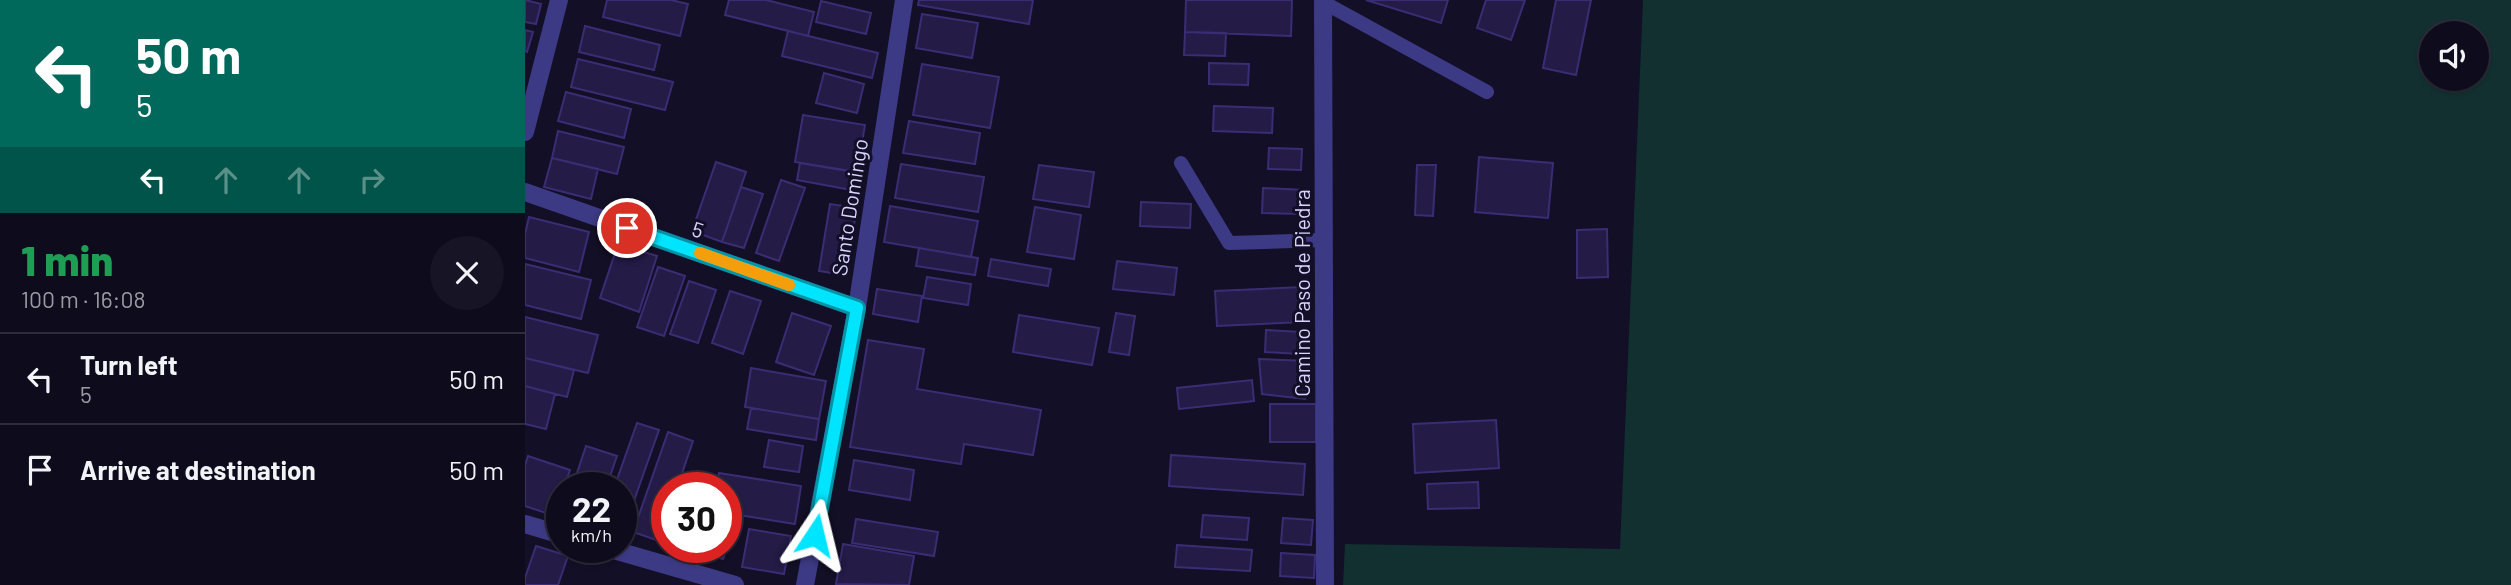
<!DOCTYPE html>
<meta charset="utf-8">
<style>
:root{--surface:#0e0b1c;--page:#171425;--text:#f1f3f6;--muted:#9b9ba3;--line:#2e2b3b}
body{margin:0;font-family:Barlow,sans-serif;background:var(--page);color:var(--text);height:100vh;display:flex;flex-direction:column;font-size:26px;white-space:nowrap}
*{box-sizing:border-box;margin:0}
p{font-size:23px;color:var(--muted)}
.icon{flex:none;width:38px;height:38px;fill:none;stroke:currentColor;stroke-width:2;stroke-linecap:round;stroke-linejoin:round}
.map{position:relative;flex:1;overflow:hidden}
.details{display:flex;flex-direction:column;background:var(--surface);width:525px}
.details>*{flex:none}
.top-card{background:#00695c;color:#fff;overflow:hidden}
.fabs{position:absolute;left:1894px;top:21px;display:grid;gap:14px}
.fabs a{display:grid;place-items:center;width:70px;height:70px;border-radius:50%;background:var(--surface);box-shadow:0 2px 5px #0004,0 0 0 2px var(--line);font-size:35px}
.speed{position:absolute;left:21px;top:472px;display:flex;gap:14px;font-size:35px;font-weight:700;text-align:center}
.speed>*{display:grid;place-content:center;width:91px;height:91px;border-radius:50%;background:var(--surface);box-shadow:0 2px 5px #0004,0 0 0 2px var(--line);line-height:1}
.speed small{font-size:18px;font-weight:400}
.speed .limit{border:10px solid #d22;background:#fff;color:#111}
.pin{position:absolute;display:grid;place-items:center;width:60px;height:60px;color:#fff;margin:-30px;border:4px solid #fff;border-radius:50%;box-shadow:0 2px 7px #0007}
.me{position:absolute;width:77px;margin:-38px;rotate:10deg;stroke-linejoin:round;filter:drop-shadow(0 0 5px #0008)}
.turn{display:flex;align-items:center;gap:24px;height:147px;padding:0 21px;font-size:32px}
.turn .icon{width:91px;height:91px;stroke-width:2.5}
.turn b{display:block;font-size:49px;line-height:60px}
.lanes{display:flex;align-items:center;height:66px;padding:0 21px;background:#0003;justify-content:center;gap:35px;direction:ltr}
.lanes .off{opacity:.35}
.round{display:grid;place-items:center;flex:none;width:74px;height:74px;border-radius:37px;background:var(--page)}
.overview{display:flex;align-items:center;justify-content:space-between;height:119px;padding:0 21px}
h1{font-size:42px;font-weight:800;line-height:52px;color:#1e9e55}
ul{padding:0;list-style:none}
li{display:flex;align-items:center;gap:21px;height:91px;padding:0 21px;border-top:2px solid var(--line)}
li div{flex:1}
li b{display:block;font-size:26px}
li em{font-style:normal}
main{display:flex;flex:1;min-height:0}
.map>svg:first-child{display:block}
.green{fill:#12302f;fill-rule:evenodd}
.building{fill:#241b47;stroke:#3b2d73;stroke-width:2}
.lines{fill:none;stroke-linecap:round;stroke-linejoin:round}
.service{stroke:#3d3a85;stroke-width:14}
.minor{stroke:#3d3a85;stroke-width:18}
.route-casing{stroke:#0095a6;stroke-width:18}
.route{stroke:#00e5ff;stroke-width:12}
.slow{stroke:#f59e0b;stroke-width:12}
.labels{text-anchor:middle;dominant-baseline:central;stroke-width:6;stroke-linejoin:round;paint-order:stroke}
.street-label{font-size:21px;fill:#d9d4ff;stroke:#130f26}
</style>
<main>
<section class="details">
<div class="top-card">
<div class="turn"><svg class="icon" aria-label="left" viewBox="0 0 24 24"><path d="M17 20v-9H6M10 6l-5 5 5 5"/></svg><div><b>50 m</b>5</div></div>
<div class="lanes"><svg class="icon" aria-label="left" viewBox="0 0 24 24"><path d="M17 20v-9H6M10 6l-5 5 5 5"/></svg><svg class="icon off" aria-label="ahead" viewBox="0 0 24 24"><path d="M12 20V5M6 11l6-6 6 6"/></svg><svg class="icon off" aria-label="ahead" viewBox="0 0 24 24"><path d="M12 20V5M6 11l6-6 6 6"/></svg><svg class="icon off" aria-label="right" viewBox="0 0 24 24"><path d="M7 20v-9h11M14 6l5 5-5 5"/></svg></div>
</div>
<div class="overview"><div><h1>1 min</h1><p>100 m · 16:08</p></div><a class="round"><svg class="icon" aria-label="close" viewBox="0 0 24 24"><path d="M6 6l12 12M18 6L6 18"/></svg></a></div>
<ul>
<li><svg class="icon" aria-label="left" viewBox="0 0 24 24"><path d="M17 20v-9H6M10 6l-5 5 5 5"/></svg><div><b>Turn left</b><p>5</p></div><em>50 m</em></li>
<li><svg class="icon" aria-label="arrive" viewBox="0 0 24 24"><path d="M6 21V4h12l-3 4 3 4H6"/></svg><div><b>Arrive at destination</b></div><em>50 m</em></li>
</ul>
</section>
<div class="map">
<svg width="1986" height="585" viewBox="0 0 1986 585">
<rect width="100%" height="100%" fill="#130f26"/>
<path class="green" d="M 1118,0 L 1986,0 L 1986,585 L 818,585 L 820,544 L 1095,549 ZM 1906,33 L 1951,33 L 1951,79 L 1906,79 Z"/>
<path class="building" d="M 0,0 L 16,4 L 11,24 L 0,22 Z
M 82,0 L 146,0 L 163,4 L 155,36 L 78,17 Z
M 204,0 L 241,0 L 289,12 L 283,36 L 200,15 Z
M 394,0 L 508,0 L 504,24 L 393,5 Z
M 661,0 L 767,0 L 766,36 L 660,32 Z
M 841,0 L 923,0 L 916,23 Z
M 961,0 L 1000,0 L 986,40 L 952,28 Z
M 1031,0 L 1066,0 L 1051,75 L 1018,68 Z
M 296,1 L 346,13 L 341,34 L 291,22 Z
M 397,14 L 453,23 L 447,58 L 391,48 Z
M 60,26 L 135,45 L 129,70 L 54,52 Z
M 0,30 L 8,32 L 2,52 L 0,51 Z
M 263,31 L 353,53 L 347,78 L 257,56 Z
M 660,32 L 701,33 L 700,56 L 659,55 Z
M 53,59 L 148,82 L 140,110 L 46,87 Z
M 684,63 L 724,64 L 723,85 L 684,84 Z
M 397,64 L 474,77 L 465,128 L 388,115 Z
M 299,73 L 339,84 L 332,113 L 291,103 Z
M 41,92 L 106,109 L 99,138 L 33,121 Z
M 689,106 L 748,108 L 747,133 L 688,131 Z
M 278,115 L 340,125 L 332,172 L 270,162 Z
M 384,121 L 455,133 L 450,164 L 378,153 Z
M 33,131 L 99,147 L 92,174 L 27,158 Z
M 744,148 L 777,149 L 776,170 L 743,169 Z
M 954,157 L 1028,163 L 1023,218 L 950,212 Z
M 27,158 L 73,169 L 66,199 L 19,187 Z
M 191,162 L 221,172 L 197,242 L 167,231 Z
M 275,163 L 335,173 L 332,191 L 272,180 Z
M 376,164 L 459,177 L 453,212 L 370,198 Z
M 514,165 L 569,172 L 564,207 L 508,199 Z
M 892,165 L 911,165 L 908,216 L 890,215 Z
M 256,180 L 280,188 L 254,261 L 231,253 Z
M 216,187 L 238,194 L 219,248 L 197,242 Z
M 738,188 L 779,190 L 777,214 L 737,213 Z
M 616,202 L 666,204 L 665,228 L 615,226 Z
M 305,204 L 332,208 L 320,275 L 294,271 Z
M 365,206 L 453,221 L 446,257 L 359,242 Z
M 510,207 L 556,215 L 549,259 L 502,252 Z
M 4,217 L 64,232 L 54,272 L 0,258 L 0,234 Z
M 1082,229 L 1083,277 L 1052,278 L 1052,230 Z
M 93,244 L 132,256 L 114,312 L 75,298 Z
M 394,248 L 453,258 L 450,275 L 391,266 Z
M 466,259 L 526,269 L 523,286 L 463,276 Z
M 592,261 L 652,268 L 649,295 L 588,289 Z
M 0,264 L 66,280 L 56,319 L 0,305 Z
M 133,267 L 160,276 L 139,336 L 112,327 Z
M 402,277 L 446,284 L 443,305 L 398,298 Z
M 164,281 L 191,290 L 173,343 L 145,334 Z
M 777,287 L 778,322 L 692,326 L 690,291 Z
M 352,289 L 397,296 L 393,322 L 348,314 Z
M 205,291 L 236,301 L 218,354 L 187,343 Z
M 267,313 L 306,326 L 289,375 L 251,362 Z
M 591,313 L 610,316 L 604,355 L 584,352 Z
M 494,315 L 574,328 L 567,365 L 488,352 Z
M 0,317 L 73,335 L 63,373 L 0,358 Z
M 741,330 L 776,332 L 775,354 L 740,352 Z
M 343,340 L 399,349 L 392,389 L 516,410 L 508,455 L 439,444 L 436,464 L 325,447 Z
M 0,358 L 49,370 L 42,397 L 0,386 Z
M 734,359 L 783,361 L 780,399 L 737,394 Z
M 226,368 L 301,381 L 294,419 L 220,407 Z
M 727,380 L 729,401 L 654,409 L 652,388 Z
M 0,386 L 30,394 L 21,429 L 0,424 Z
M 745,404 L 791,404 L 791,442 L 745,442 Z
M 226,408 L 294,419 L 291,440 L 222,429 Z
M 971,420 L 974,468 L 890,473 L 888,424 Z
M 112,423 L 134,430 L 99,529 L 96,528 L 96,488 L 89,488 Z
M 143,432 L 168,441 L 152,488 L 142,488 L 142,519 L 134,541 L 108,532 Z
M 244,440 L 278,446 L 274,472 L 239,467 Z
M 61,446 L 92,456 L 81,488 L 47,488 Z
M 646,455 L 780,464 L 778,495 L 644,486 Z
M 3,456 L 45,470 L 39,488 L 37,488 L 37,496 L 30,516 L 0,506 L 0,465 Z
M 329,460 L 389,470 L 385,500 L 324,490 Z
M 194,473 L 276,486 L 270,524 L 201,513 L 201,488 L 191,488 Z
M 953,482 L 954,508 L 903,509 L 902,484 Z
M 678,515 L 724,518 L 722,540 L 676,537 Z
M 758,518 L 788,520 L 786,545 L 756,543 Z
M 331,519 L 413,532 L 409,556 L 327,543 Z
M 201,526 L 209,528 L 198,559 L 165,548 L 201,548 Z
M 224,529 L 266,536 L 259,574 L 217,567 Z
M 318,544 L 389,556 L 384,585 L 311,584 Z
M 652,545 L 727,550 L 725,571 L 650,567 Z
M 11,546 L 43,556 L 33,585 L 0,585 L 0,578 Z
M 756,553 L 790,555 L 789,578 L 755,576 Z"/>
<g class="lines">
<path class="service" d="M 798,2 L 962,92
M 656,163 L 704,243 L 799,240"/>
<path class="minor" d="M 798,0 L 800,585
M 0,132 L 34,0
M 0,192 L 332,308
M 0,524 L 37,535
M 82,548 L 210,585
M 280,585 L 332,308 L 379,0"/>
</g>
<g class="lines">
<defs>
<path id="route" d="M 102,228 L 332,308 L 290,535"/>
</defs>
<use href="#route" class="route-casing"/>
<use href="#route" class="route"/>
<path class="slow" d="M 175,253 L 264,285"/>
</g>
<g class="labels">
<g class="street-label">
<text transform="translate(324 207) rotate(-81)">Santo Domingo</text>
<text transform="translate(173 229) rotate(19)">5</text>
<text transform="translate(776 293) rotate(-90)">Camino Paso de Piedra</text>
</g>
</g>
</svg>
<div class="fabs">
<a><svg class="icon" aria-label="sound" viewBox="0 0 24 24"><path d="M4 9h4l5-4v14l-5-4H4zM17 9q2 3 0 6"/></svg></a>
</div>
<div class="speed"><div>22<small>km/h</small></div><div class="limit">30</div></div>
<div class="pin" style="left:102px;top:228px;background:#d93025"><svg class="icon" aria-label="arrive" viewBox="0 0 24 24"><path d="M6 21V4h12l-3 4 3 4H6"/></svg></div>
<svg class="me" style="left:290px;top:535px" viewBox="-20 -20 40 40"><path d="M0-17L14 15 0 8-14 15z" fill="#00e5ff" stroke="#fff" stroke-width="4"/></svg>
</div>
</main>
